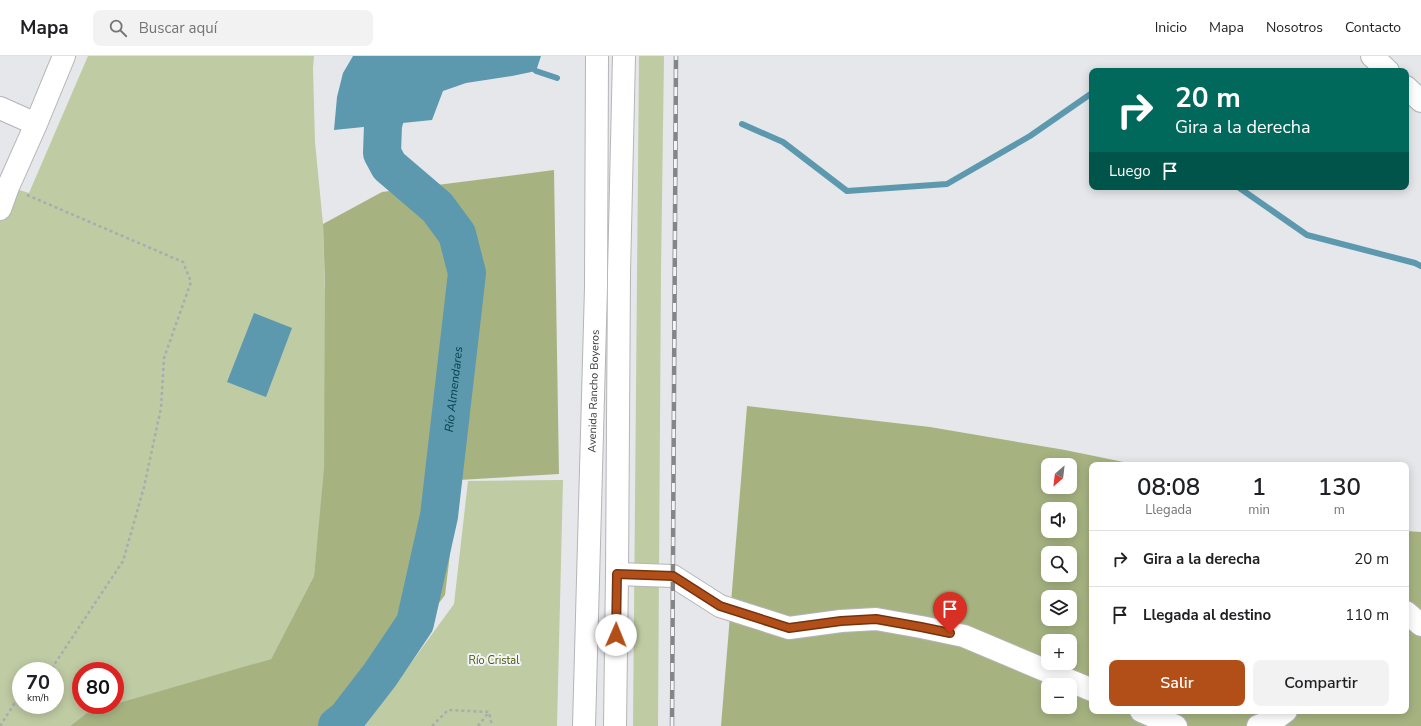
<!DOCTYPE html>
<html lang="es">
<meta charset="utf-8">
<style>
:root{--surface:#fff;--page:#f2f2f2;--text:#202124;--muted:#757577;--line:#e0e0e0;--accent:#b24f18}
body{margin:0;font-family:"Nunito Sans",sans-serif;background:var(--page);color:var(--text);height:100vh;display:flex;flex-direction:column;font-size:15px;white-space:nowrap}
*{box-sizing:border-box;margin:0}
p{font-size:13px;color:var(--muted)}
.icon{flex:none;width:22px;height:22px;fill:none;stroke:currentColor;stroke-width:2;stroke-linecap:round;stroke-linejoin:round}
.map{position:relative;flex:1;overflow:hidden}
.details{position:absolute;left:1089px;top:406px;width:320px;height:252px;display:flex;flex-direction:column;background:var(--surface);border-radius:8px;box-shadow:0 2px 10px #0003}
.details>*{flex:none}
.guide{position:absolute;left:1089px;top:12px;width:320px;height:122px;border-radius:8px;box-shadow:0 2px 10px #0003;background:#00695c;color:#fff;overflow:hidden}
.needle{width:26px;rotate:208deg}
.buttons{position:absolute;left:1041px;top:402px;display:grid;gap:8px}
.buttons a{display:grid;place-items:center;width:36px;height:36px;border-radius:8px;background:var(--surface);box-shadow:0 2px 10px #0003;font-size:20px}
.speed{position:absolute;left:12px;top:606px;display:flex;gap:8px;font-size:20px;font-weight:700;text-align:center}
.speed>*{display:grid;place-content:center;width:52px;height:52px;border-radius:50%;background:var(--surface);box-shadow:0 2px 10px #0003;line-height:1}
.speed small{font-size:10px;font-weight:400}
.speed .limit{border:6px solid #d22;background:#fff;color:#111}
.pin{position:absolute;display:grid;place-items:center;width:34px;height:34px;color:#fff;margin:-41px -17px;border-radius:50% 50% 50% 0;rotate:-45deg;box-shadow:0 0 4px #0007}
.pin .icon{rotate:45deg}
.me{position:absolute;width:44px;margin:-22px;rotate:1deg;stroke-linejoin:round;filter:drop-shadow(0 0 3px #0008)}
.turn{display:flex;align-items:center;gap:14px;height:84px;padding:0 20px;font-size:18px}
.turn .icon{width:52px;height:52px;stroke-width:2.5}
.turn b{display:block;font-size:28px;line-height:34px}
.then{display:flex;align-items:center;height:38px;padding:0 20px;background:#0003;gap:8px;font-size:15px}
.eta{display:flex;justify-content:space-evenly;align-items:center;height:68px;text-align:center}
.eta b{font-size:24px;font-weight:600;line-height:28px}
.action{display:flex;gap:8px;margin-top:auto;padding:8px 20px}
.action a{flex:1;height:46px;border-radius:8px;background:var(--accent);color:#fff;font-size:16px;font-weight:600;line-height:46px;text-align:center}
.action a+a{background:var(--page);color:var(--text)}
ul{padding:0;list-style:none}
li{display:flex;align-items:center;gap:12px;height:56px;padding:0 20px;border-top:1px solid var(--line)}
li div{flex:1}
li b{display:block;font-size:15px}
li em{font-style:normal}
header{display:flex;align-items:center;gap:24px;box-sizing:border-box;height:56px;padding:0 20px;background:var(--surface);border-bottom:1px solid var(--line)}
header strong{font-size:19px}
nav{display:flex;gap:22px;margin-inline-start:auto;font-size:14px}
.search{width:280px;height:36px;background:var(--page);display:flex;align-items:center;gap:10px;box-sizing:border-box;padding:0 14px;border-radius:8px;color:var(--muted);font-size:15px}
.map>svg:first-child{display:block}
.green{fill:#bfcba3;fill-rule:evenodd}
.forest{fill:#a6b381;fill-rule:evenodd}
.water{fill:#5c99ae}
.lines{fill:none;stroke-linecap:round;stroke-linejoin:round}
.stream{stroke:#5c99ae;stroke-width:6}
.river{stroke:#5c99ae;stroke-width:38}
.minor-casing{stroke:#b5b5b8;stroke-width:24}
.highway-casing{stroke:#b5b5b8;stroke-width:24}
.path{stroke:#aaabad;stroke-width:2.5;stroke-dasharray:3 3;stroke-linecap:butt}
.minor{stroke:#fff;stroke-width:22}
.highway{stroke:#fff;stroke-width:22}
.rail-casing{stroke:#848587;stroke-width:4.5}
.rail{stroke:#f3f4f7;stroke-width:3;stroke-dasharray:9;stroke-linecap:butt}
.route-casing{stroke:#743310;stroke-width:10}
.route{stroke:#b24f18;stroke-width:7}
.labels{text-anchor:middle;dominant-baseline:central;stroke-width:4;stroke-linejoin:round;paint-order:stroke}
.street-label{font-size:11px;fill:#353637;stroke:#f3f4f7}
.park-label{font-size:11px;fill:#475603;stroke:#f3f4f7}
.water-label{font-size:12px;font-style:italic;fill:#013c4b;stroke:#f3f4f7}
</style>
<header>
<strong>Mapa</strong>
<div class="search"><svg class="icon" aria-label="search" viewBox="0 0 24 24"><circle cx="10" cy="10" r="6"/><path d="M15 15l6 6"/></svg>Buscar aquí</div>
<nav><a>Inicio</a><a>Mapa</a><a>Nosotros</a><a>Contacto</a></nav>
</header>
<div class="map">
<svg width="1421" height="670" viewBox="0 0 1421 670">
<rect width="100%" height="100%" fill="#e6e7ea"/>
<path class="green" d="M 88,0 L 314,0 L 313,12 L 315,86 L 323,168 L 327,304 L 324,425 L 314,520 L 271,603 L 190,628 L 115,649 L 115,615 L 81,615 L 81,649 L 113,649 L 88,656 L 70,670 L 0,670 L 0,128 L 29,137 ZM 21,615 L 55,615 L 55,649 L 21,649 Z
M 639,0 L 664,0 L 661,216 L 658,670 L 633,670 Z
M 563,424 L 557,670 L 365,670 L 454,548 L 468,425 Z"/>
<path class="forest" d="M 554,114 L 559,418 L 459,424 L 445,539 L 346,670 L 70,670 L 88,656 L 271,603 L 314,520 L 324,413 L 325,228 L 323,168 L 382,136 Z
M 747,350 L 930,371 L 1065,394 L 1138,409 L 1092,409 L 1092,655 L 1406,655 L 1406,475 L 1421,476 L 1421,670 L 721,670 ZM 1048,409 L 1070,409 L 1070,431 L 1048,431 ZM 1048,453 L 1070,453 L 1070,475 L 1048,475 ZM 1048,497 L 1070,497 L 1070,519 L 1048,519 ZM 1048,541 L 1070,541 L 1070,563 L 1048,563 ZM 1048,585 L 1070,585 L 1070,607 L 1048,607 ZM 1048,629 L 1070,629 L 1070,651 L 1048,651 Z"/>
<path class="water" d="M 353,0 L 541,0 L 536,15 L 512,20 L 466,27 L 443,35 L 432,64 L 334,74 L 337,41 L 343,17 Z
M 254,257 L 292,272 L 266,341 L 227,326 Z"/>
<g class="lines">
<path class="stream" d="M 536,15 L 557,22
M 742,68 L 783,86 L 847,135 L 947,128 L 1030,80 L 1092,37
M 1238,131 L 1307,179 L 1415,207 L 1421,210"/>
<path class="river" id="s1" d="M 337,670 L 346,663 L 380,619 L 415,567 L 439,460 L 467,217 L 457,178 L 437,151 L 389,110 L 382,97 L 383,69 L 401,0"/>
<defs>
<path id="minor" d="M 1372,0 L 1388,15
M 1406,31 L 1421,45
M 0,52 L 36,68 L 8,131 L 0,153
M 36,68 L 64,0
M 617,518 L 673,520 L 720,550 L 789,572 L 841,565 L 876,563 L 921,571 L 964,580 L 1092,634
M 1406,556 L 1421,569
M 1141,655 L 1176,670
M 1258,670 L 1274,664 L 1286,655"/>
<g id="highway">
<path id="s2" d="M 584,670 L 596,231 L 597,0"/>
<path d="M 615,670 L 617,518 L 619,217 L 624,0"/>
</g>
</defs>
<use href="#minor" class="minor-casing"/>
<use href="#highway" class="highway-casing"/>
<path class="path" d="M 27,139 L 183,206 L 191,226 L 164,302 L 161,352 L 144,431 L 123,505 L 50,615
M 0,670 L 16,645 L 21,641
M 432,670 L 448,654 L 489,656 L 492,670
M 478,670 L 489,656"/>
<use href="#minor" class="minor"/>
<use href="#highway" class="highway"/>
<defs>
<path id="rail" d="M 672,670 L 676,0"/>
</defs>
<use href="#rail" class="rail-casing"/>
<use href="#rail" class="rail"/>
</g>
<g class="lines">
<defs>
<path id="route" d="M 616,579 L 617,518 L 673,520 L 720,550 L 789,572 L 841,565 L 876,563 L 921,571 L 950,577"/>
</defs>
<use href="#route" class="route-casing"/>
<use href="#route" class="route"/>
</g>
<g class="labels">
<g class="street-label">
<text stroke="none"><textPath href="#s2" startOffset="335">Avenida Rancho Boyeros</textPath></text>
</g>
<g class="park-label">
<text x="494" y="604">Río Cristal</text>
</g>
<g class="water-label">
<text stroke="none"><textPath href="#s1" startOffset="367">Río Almendares</textPath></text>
</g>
</g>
</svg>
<div class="buttons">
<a><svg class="needle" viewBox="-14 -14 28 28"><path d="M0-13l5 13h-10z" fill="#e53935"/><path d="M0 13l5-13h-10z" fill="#757577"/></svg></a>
<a><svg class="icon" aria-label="sound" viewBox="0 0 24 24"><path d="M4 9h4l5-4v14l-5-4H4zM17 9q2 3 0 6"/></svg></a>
<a><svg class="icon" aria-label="search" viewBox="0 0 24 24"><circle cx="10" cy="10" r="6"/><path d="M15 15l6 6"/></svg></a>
<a><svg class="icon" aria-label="layers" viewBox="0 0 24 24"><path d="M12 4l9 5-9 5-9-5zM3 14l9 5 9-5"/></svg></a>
<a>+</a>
<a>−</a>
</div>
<div class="speed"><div>70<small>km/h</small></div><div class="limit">80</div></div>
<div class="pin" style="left:950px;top:577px;background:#d93025"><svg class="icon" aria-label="arrive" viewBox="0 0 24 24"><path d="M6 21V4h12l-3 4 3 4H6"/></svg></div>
<svg class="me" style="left:616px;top:579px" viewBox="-20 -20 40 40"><circle r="19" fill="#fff"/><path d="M0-13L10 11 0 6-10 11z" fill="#b24f18"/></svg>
<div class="guide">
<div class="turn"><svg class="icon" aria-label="right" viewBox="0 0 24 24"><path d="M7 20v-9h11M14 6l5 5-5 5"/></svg><div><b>20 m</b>Gira a la derecha</div></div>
<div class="then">Luego<svg class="icon" aria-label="arrive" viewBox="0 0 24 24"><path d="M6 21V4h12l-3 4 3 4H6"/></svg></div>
</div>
<section class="details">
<div class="eta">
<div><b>08:08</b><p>Llegada</p></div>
<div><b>1</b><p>min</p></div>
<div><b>130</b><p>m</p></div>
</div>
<ul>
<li><svg class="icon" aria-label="right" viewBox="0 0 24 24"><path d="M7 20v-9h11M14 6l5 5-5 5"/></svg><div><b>Gira a la derecha</b></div><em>20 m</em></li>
<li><svg class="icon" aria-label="arrive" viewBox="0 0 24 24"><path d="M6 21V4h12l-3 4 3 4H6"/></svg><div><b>Llegada al destino</b></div><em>110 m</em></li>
</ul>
<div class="action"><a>Salir</a><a>Compartir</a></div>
</section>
</div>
